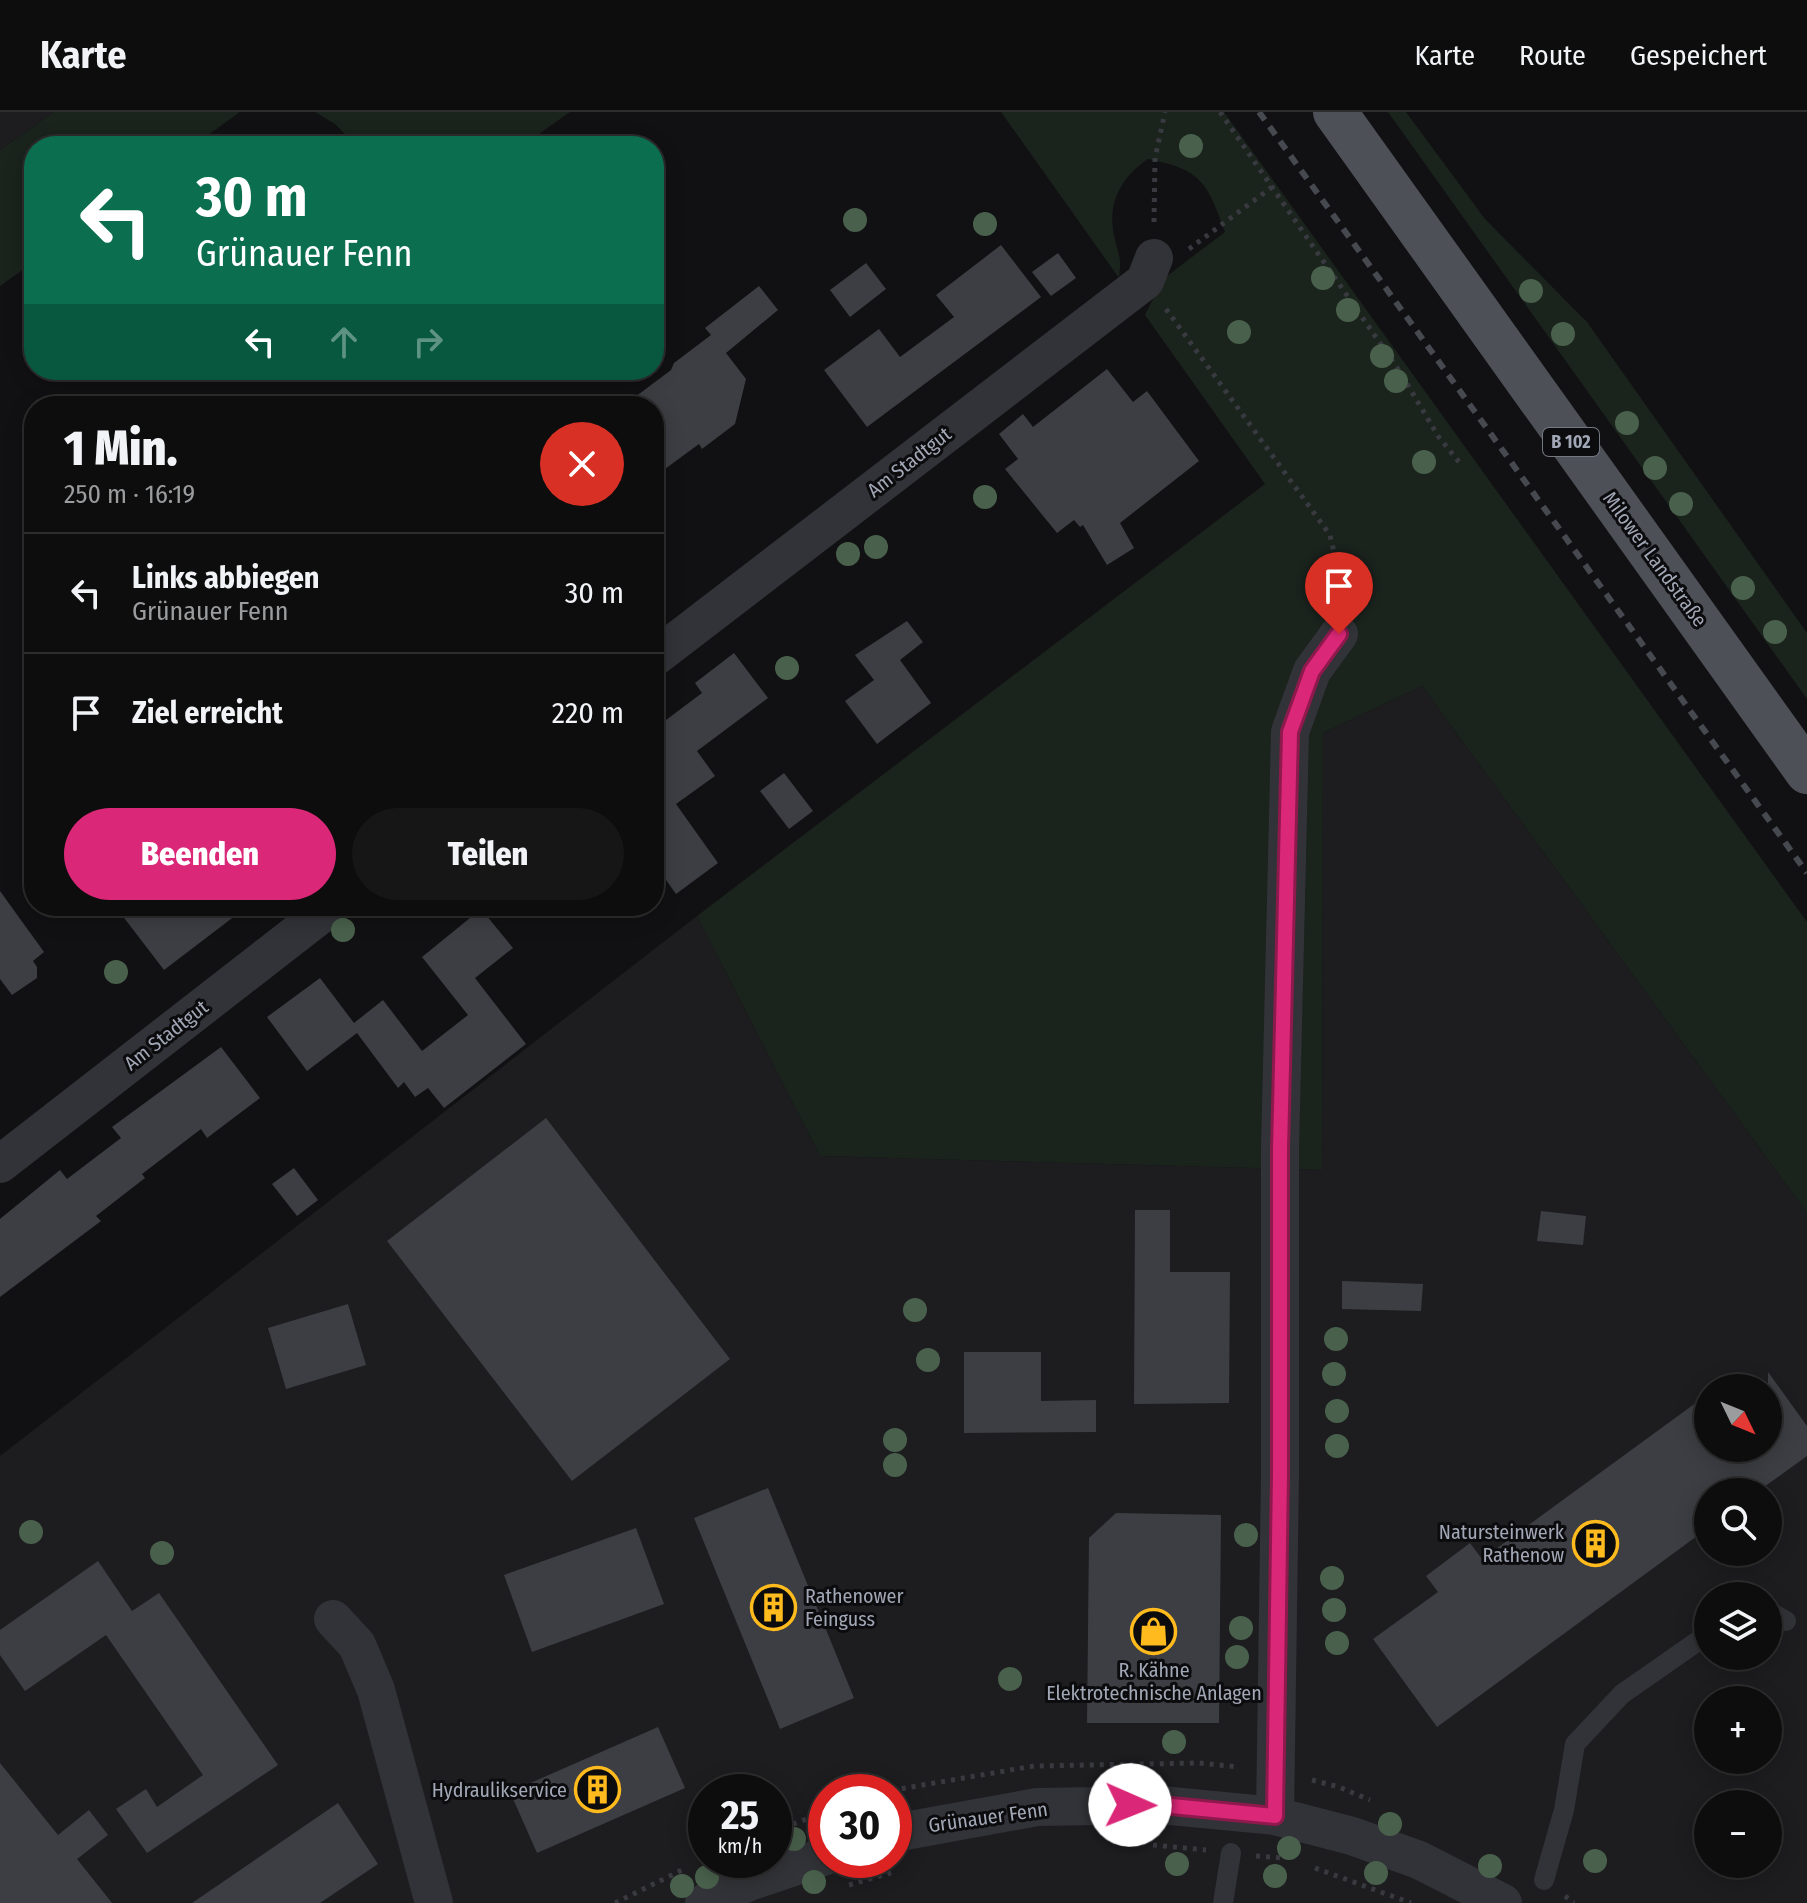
<!DOCTYPE html>
<html lang="de">
<meta charset="utf-8">
<style>
:root{--surface:#0d0d0e;--page:#161617;--text:#f1f3f6;--muted:#9a9c9e;--line:#2d2d2e;--accent:#db2777}
body{margin:0;font-family:"Fira Sans Condensed",sans-serif;background:var(--page);color:var(--text);height:100vh;display:flex;flex-direction:column;font-size:30px;white-space:nowrap}
*{box-sizing:border-box;margin:0}
p{font-size:26px;color:var(--muted)}
.icon{flex:none;width:44px;height:44px;fill:none;stroke:currentColor;stroke-width:2;stroke-linecap:round;stroke-linejoin:round}
.map{position:relative;flex:1;overflow:hidden}
.details{position:absolute;left:24px;top:284px;width:640px;height:520px;display:flex;flex-direction:column;background:var(--surface);border-radius:32px;box-shadow:0 4px 20px #0003,0 0 0 2px var(--line)}
.details>*{flex:none}
.hud{position:absolute;left:24px;top:24px;width:640px;height:244px;border-radius:32px;box-shadow:0 4px 20px #0003,0 0 0 2px var(--line);background:#0b6e4f;color:#fff;overflow:hidden}
.needle{width:52px;rotate:133deg}
.fabs{position:absolute;left:1694px;top:1262px;display:grid;gap:16px}
.fabs a{display:grid;place-items:center;width:88px;height:88px;border-radius:50%;background:var(--surface);box-shadow:0 4px 20px #0003,0 0 0 2px var(--line);font-size:40px}
.speed{position:absolute;left:688px;top:1662px;display:flex;gap:16px;font-size:40px;font-weight:700;text-align:center}
.speed>*{display:grid;place-content:center;width:104px;height:104px;border-radius:50%;background:var(--surface);box-shadow:0 4px 20px #0003,0 0 0 2px var(--line);line-height:1}
.speed small{font-size:20px;font-weight:400}
.speed .limit{border:12px solid #d22;background:#fff;color:#111}
.pin{position:absolute;display:grid;place-items:center;width:68px;height:68px;color:#fff;margin:-82px -34px;border-radius:50% 50% 50% 0;rotate:-45deg;box-shadow:0 0 8px #0007}
.pin .icon{rotate:45deg}
.me{position:absolute;width:88px;margin:-44px;rotate:91deg;stroke-linejoin:round;filter:drop-shadow(0 0 6px #0008)}
.turn{display:flex;align-items:center;gap:28px;height:168px;padding:0 40px;font-size:36px}
.turn .icon{width:104px;height:104px;stroke-width:2.5}
.turn b{display:block;font-size:56px;line-height:68px}
.lanes{display:flex;align-items:center;height:76px;padding:0 40px;background:#0003;justify-content:center;gap:40px;direction:ltr}
.lanes .off{opacity:.35}
.round{display:grid;place-items:center;flex:none;width:84px;height:84px;border-radius:42px;background:var(--page)}
.headline{display:flex;align-items:center;justify-content:space-between;height:136px;padding:0 40px}
h1{font-size:48px;font-weight:800;line-height:60px}
.action{display:flex;gap:16px;margin-top:auto;padding:16px 40px}
.action a{flex:1;height:92px;border-radius:48px;background:var(--accent);color:#fff;font-size:32px;font-weight:800;line-height:92px;text-align:center}
.action a+a{background:var(--page);color:var(--text)}
ul{padding:0;list-style:none}
li{display:flex;align-items:center;gap:24px;height:120px;padding:0 40px;border-top:2px solid var(--line)}
li div{flex:1}
li b{display:block;font-size:30px}
li em{font-style:normal}
header{display:flex;align-items:center;gap:48px;box-sizing:border-box;height:112px;padding:0 40px;background:var(--surface);border-bottom:2px solid var(--line)}
header strong{font-size:38px}
nav{display:flex;gap:44px;margin-inline-start:auto;font-size:28px}
.map>svg:first-child{display:block}
.built{fill:#1d1d20;fill-rule:evenodd}
.green{fill:#1b231d}
.building{fill:#3d3e43}
.lines{fill:none;stroke-linecap:round;stroke-linejoin:round}
.path{stroke:#383a40;stroke-width:5;stroke-dasharray:4 6;stroke-linecap:butt}
.service{stroke:#323338;stroke-width:20}
.minor{stroke:#323338;stroke-width:38}
.primary{stroke:#4e5058;stroke-width:44}
.rail{stroke:#474950;stroke-width:6;stroke-dasharray:10 8;stroke-linecap:butt}
.tree{fill:#49614c}
.route-casing{stroke:#8e194d;stroke-width:20}
.route{stroke:#db2777;stroke-width:14}
.labels{text-anchor:middle;dominant-baseline:central;stroke-width:6;stroke-linejoin:round;paint-order:stroke}
.shield{fill:#0c0c0e;stroke:#747883;stroke-width:2}
.shield-label{font-size:18px;font-weight:bold;fill:#a1a7b5}
.street-label{font-size:20px;fill:#a1a7b5;stroke:#0c0c0e}
.poi-label{font-size:20px;fill:#a1a7b5;stroke:#0c0c0e;text-anchor:end}
</style>
<header>
<strong>Karte</strong>
<nav><a>Karte</a><a>Route</a><a>Gespeichert</a></nav>
</header>
<div class="map">
<svg width="1807" height="1791" viewBox="0 0 1807 1791">
<rect width="100%" height="100%" fill="#111113"/>
<path class="built" d="M 0,0 L 54,0 L 0,38 Z
M 1422,574 L 1807,1101 L 1807,1791 L 0,1791 L 0,1344 L 697,804 L 820,1044 L 1322,1058 L 1323,621 ZM 1708,1276 L 1768,1276 L 1768,1336 L 1708,1336 ZM 1708,1380 L 1768,1380 L 1768,1440 L 1708,1440 ZM 1708,1484 L 1768,1484 L 1768,1544 L 1708,1544 ZM 1708,1588 L 1768,1588 L 1768,1648 L 1708,1648 ZM 706,1680 L 774,1680 L 774,1748 L 706,1748 ZM 826,1680 L 894,1680 L 894,1748 L 826,1748 ZM 1708,1692 L 1768,1692 L 1768,1752 L 1708,1752 Z"/>
<path class="green" d="M 54,0 L 240,0 L 193,34 L 34,34 L 34,150 L 0,174 L 0,38 Z
M 315,0 L 570,0 L 522,34 L 357,34 L 335,12 Z
M 1001,0 L 1224,0 L 1807,810 L 1807,1101 L 1422,574 L 1323,621 L 1322,1058 L 820,1044 L 697,804 L 1265,372 L 1145,203 L 1163,167 L 1225,120 C 1207,70 1202,58 1148,47 C 1122,64 1107,91 1114,123 C 1118,144 1122,142 1119,166 Z
M 1388,0 L 1406,0 L 1485,107 L 1587,210 L 1807,521 L 1807,587 Z"/>
<path class="building" d="M 1001,133 L 1041,185 L 867,315 L 824,258 L 879,217 L 900,245 L 954,205 L 936,183 Z
M 1058,141 L 1076,166 L 1051,184 L 1032,160 Z
M 866,151 L 886,177 L 850,205 L 830,178 Z
M 759,174 L 778,198 L 726,241 L 746,267 L 735,312 L 702,337 L 699,332 L 654,365 L 654,294 L 623,294 L 671,258 L 674,251 L 711,223 L 705,216 Z
M 1107,257 L 1133,290 L 1147,279 L 1199,349 L 1120,411 L 1134,436 L 1107,453 L 1083,413 L 1080,415 L 1074,408 L 1057,421 L 1005,357 L 1018,347 L 999,322 L 1023,302 L 1033,315 Z
M 907,509 L 923,530 L 900,548 L 931,591 L 877,632 L 845,589 L 874,568 L 855,543 Z
M 734,541 L 768,586 L 697,639 L 715,664 L 676,692 L 718,751 L 676,782 L 654,751 L 654,617 L 702,581 L 695,571 Z
M 784,661 L 813,699 L 789,717 L 760,679 Z
M 0,779 L 44,840 L 33,849 L 37,855 L 37,866 L 12,883 L 0,867 Z
M 115,794 L 248,794 L 164,858 Z
M 481,797 L 513,836 L 475,866 L 526,932 L 444,996 L 428,976 L 415,985 L 404,970 L 398,976 L 357,921 L 307,959 L 267,905 L 320,866 L 354,911 L 383,888 L 422,939 L 468,903 L 422,845 Z
M 221,935 L 260,986 L 207,1026 L 201,1017 L 142,1062 L 145,1066 L 96,1104 L 101,1109 L 0,1185 L 0,1107 L 60,1058 L 67,1067 L 121,1026 L 112,1015 Z
M 546,1006 L 730,1247 L 572,1369 L 387,1129 Z
M 294,1056 L 318,1088 L 297,1104 L 272,1072 Z
M 1135,1098 L 1170,1098 L 1170,1160 L 1230,1160 L 1229,1291 L 1134,1292 Z
M 1541,1099 L 1586,1104 L 1583,1133 L 1537,1129 Z
M 1342,1169 L 1423,1172 L 1421,1199 L 1342,1197 Z
M 348,1192 L 366,1253 L 286,1277 L 268,1216 Z
M 964,1240 L 1041,1240 L 1041,1289 L 1096,1288 L 1096,1320 L 964,1321 Z
M 1768,1260 L 1807,1314 L 1807,1344 L 1757,1380 L 1708,1380 L 1708,1416 L 1437,1615 L 1373,1527 L 1438,1480 L 1426,1464 L 1470,1431 L 1482,1447 L 1708,1282 L 1708,1336 L 1768,1336 Z
M 768,1376 L 854,1586 L 780,1617 L 694,1406 Z
M 1116,1401 L 1221,1403 L 1219,1611 L 1087,1611 L 1089,1426 Z
M 636,1416 L 664,1492 L 532,1540 L 504,1463 Z
M 98,1449 L 132,1499 L 159,1481 L 278,1653 L 147,1741 L 116,1697 L 146,1677 L 157,1695 L 203,1663 L 106,1523 L 25,1579 L 0,1543 L 0,1518 Z
M 658,1615 L 685,1676 L 537,1741 L 510,1680 Z
M 0,1651 L 58,1723 L 89,1698 L 108,1723 L 77,1747 L 112,1791 L 0,1791 Z
M 338,1691 L 378,1752 L 320,1791 L 192,1791 Z"/>
<g class="lines">
<path class="path" d="M 1220,0 L 1400,260 L 1438,324 L 1459,350
M 1154,110 L 1155,46 L 1165,0
M 1189,137 L 1272,75
M 1166,197 L 1330,423 L 1345,488
M 1312,1668 L 1339,1675 L 1370,1688
M 882,1680 L 1034,1654 L 1199,1651 L 1239,1655
M 774,1719 L 826,1700
M 1153,1733 L 1206,1738
M 1256,1744 L 1282,1746
M 1315,1756 L 1411,1791
M 849,1773 L 897,1759
M 1565,1784 L 1574,1791
M 615,1791 L 682,1758"/>
<path class="service" d="M 1768,1499 L 1786,1509
M 1544,1768 L 1564,1698 L 1575,1632 L 1622,1582 L 1708,1522
M 1223,1791 L 1231,1741"/>
<path class="minor" d="M 654,546 L 1145,169 L 1154,146
M 0,1052 L 332,794
M 333,1507 L 357,1533 L 376,1578 L 434,1791
M 1275,1704 L 1280,1362 L 1280,1037 L 1290,620 L 1312,559 L 1339,522
M 894,1721 L 1037,1695 L 1161,1693 L 1275,1704 L 1352,1724 L 1419,1748 L 1503,1791
M 704,1791 L 749,1770 L 826,1744"/>
<path class="primary" d="M 1335,0 L 1807,660"/>
<path class="rail" d="M 1259,0 L 1807,761"/>
</g>
<g class="tree">
<circle cx="1191" cy="34" r="12"/>
<circle cx="855" cy="108" r="12"/>
<circle cx="985" cy="112" r="12"/>
<circle cx="1323" cy="166" r="12"/>
<circle cx="1531" cy="179" r="12"/>
<circle cx="1348" cy="198" r="12"/>
<circle cx="1239" cy="220" r="12"/>
<circle cx="1563" cy="222" r="12"/>
<circle cx="1382" cy="244" r="12"/>
<circle cx="1396" cy="269" r="12"/>
<circle cx="1627" cy="311" r="12"/>
<circle cx="1424" cy="350" r="12"/>
<circle cx="1655" cy="356" r="12"/>
<circle cx="985" cy="385" r="12"/>
<circle cx="1681" cy="392" r="12"/>
<circle cx="876" cy="435" r="12"/>
<circle cx="848" cy="442" r="12"/>
<circle cx="1743" cy="476" r="12"/>
<circle cx="1775" cy="520" r="12"/>
<circle cx="787" cy="556" r="12"/>
<circle cx="343" cy="818" r="12"/>
<circle cx="116" cy="860" r="12"/>
<circle cx="915" cy="1198" r="12"/>
<circle cx="1336" cy="1227" r="12"/>
<circle cx="928" cy="1248" r="12"/>
<circle cx="1334" cy="1262" r="12"/>
<circle cx="1337" cy="1299" r="12"/>
<circle cx="895" cy="1328" r="12"/>
<circle cx="1337" cy="1334" r="12"/>
<circle cx="895" cy="1353" r="12"/>
<circle cx="31" cy="1420" r="12"/>
<circle cx="1246" cy="1423" r="12"/>
<circle cx="162" cy="1441" r="12"/>
<circle cx="1332" cy="1466" r="12"/>
<circle cx="1334" cy="1498" r="12"/>
<circle cx="1241" cy="1516" r="12"/>
<circle cx="1337" cy="1531" r="12"/>
<circle cx="1237" cy="1545" r="12"/>
<circle cx="1010" cy="1567" r="12"/>
<circle cx="1174" cy="1630" r="12"/>
<circle cx="1390" cy="1712" r="12"/>
<circle cx="1140" cy="1714" r="12"/>
<circle cx="794" cy="1727" r="12"/>
<circle cx="1289" cy="1736" r="12"/>
<circle cx="1595" cy="1749" r="12"/>
<circle cx="1177" cy="1752" r="12"/>
<circle cx="1490" cy="1754" r="12"/>
<circle cx="1376" cy="1761" r="12"/>
<circle cx="1275" cy="1764" r="12"/>
<circle cx="707" cy="1765" r="12"/>
<circle cx="814" cy="1770" r="12"/>
<circle cx="682" cy="1774" r="12"/>
</g>
<g class="lines">
<defs>
<path id="route" d="M 1130,1693 L 1161,1693 L 1275,1704 L 1280,1362 L 1280,1037 L 1290,620 L 1312,559 L 1339,522"/>
</defs>
<use href="#route" class="route-casing"/>
<use href="#route" class="route"/>
</g>
<defs>
<symbol id="building-ring" viewBox="-11 -11 22 22"><circle r="9.5" fill="#0c0c0e" stroke="#ffbb1d" stroke-width="1.5"/><path d="M-4-6H4V6H1V3H-1V6H-4ZM-2.5-4.3h1.7v1.8h-1.7ZM.8-4.3h1.7v1.8H.8ZM-2.5-1h1.7V.8h-1.7ZM.8-1h1.7V.8H.8Z" fill="#ffbb1d"/></symbol>
<symbol id="shop-ring" viewBox="-11 -11 22 22"><circle r="9.5" fill="#0c0c0e" stroke="#ffbb1d" stroke-width="1.5"/><path d="M-5-2.5h2.3a2.7 3.5 0 0 1 5.4 0H5L5.5 6h-11ZM-1.5-2.5h3a1.5 2.3 0 0 0-3 0Z" fill="#ffbb1d"/></symbol>
</defs>
<g fill-rule="evenodd">
<use href="#building-ring" x="1570" y="1406" width="51" height="51"/>
<use href="#building-ring" x="748" y="1470" width="51" height="51"/>
<use href="#shop-ring" x="1128" y="1494" width="51" height="51"/>
<use href="#building-ring" x="572" y="1652" width="51" height="51"/>
</g>
<g class="labels">
<rect class="shield" x="1543" y="316" width="56" height="28" rx="6"/>
<g class="shield-label">
<text x="1571" y="330">B 102</text>
</g>
<g class="street-label">
<text transform="translate(909 350) rotate(-38)">Am Stadtgut</text>
<text transform="translate(1655 447) rotate(54)">Milower Landstraße</text>
<text transform="translate(166 923) rotate(-38)">Am Stadtgut</text>
<text transform="translate(988 1705) rotate(-8)">Grünauer Fenn</text>
</g>
<g class="poi-label">
<text x="1564" y="1420">Natursteinwerk<tspan x="1564" dy="23">Rathenow</tspan></text>
<text x="805" y="1484" text-anchor="start">Rathenower<tspan x="805" dy="23">Feinguss</tspan></text>
<text x="1154" y="1558" text-anchor="middle">R. Kähne<tspan x="1154" dy="23">Elektrotechnische Anlagen</tspan></text>
<text x="567" y="1678">Hydraulikservice</text>
</g>
</g>
</svg>
<div class="fabs">
<a><svg class="needle" viewBox="-14 -14 28 28"><path d="M0-13l5 13h-10z" fill="#e53935"/><path d="M0 13l5-13h-10z" fill="#9a9c9e"/></svg></a>
<a><svg class="icon" aria-label="search" viewBox="0 0 24 24"><circle cx="10" cy="10" r="6"/><path d="M15 15l6 6"/></svg></a>
<a><svg class="icon" aria-label="layers" viewBox="0 0 24 24"><path d="M12 4l9 5-9 5-9-5zM3 14l9 5 9-5"/></svg></a>
<a>+</a>
<a>−</a>
</div>
<div class="speed"><div>25<small>km/h</small></div><div class="limit">30</div></div>
<div class="pin" style="left:1339px;top:522px;background:#d93025"><svg class="icon" aria-label="arrive" viewBox="0 0 24 24"><path d="M6 21V4h12l-3 4 3 4H6"/></svg></div>
<svg class="me" style="left:1130px;top:1693px" viewBox="-20 -20 40 40"><circle r="19" fill="#fff"/><path d="M0-13L10 11 0 6-10 11z" fill="#db2777"/></svg>
<div class="hud">
<div class="turn"><svg class="icon" aria-label="left" viewBox="0 0 24 24"><path d="M17 20v-9H6M10 6l-5 5 5 5"/></svg><div><b>30 m</b>Grünauer Fenn</div></div>
<div class="lanes"><svg class="icon" aria-label="left" viewBox="0 0 24 24"><path d="M17 20v-9H6M10 6l-5 5 5 5"/></svg><svg class="icon off" aria-label="ahead" viewBox="0 0 24 24"><path d="M12 20V5M6 11l6-6 6 6"/></svg><svg class="icon off" aria-label="right" viewBox="0 0 24 24"><path d="M7 20v-9h11M14 6l5 5-5 5"/></svg></div>
</div>
<section class="details">
<div class="headline"><div><h1>1 Min.</h1><p>250 m · 16:19</p></div><a class="round" style="background:#d93025;color:#fff"><svg class="icon" aria-label="close" viewBox="0 0 24 24"><path d="M6 6l12 12M18 6L6 18"/></svg></a></div>
<ul>
<li><svg class="icon" aria-label="left" viewBox="0 0 24 24"><path d="M17 20v-9H6M10 6l-5 5 5 5"/></svg><div><b>Links abbiegen</b><p>Grünauer Fenn</p></div><em>30 m</em></li>
<li><svg class="icon" aria-label="arrive" viewBox="0 0 24 24"><path d="M6 21V4h12l-3 4 3 4H6"/></svg><div><b>Ziel erreicht</b></div><em>220 m</em></li>
</ul>
<div class="action"><a>Beenden</a><a>Teilen</a></div>
</section>
</div>
